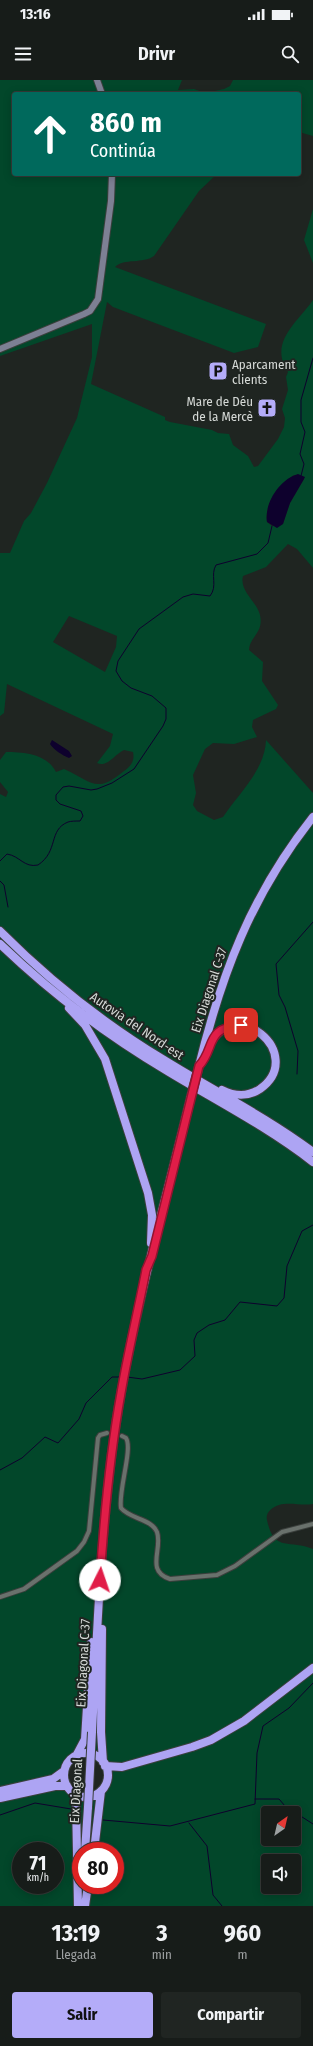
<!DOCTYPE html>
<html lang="es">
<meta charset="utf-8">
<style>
:root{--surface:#171c19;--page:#202522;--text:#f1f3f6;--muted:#9ea1a2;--line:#363a38;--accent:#b4acf9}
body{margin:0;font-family:"Fira Sans Condensed",sans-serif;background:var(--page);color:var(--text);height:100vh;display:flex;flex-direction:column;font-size:15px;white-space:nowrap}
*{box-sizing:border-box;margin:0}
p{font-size:13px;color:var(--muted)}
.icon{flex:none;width:22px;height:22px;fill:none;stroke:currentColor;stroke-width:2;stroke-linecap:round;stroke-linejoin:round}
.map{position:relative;height:1826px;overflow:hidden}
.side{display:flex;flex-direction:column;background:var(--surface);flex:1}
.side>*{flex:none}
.top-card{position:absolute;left:12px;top:12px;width:289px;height:84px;border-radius:4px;box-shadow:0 2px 10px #0003,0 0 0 1px var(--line);background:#00695c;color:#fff;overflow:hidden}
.needle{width:26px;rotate:34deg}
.controls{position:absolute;left:261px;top:1726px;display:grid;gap:8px}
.controls a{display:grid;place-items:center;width:40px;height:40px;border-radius:4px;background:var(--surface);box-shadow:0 2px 10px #0003,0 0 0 1px var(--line);font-size:20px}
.speed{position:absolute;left:12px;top:1762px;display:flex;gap:8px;font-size:20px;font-weight:700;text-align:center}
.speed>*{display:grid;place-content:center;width:52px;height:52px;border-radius:50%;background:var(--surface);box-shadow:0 2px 10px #0003,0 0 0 1px var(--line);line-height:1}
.speed small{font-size:10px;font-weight:400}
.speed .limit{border:6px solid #d22;background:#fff;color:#111}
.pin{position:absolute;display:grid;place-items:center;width:34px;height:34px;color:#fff;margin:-17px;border-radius:8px;box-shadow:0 2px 6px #0006}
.me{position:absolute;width:44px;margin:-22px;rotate:4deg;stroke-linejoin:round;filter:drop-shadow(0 0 3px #0008)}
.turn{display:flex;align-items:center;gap:14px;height:84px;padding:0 12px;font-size:18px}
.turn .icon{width:52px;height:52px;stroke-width:2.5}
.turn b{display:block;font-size:28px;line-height:34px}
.eta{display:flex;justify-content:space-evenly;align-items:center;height:68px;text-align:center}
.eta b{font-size:24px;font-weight:700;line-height:28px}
.action{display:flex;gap:8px;margin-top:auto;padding:8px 12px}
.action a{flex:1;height:46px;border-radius:4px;background:var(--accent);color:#111;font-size:16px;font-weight:700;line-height:46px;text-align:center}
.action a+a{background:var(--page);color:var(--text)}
.status{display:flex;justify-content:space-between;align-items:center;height:28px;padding:0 20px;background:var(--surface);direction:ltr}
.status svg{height:11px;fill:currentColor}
header{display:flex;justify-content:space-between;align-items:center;height:52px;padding:0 12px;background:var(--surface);font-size:18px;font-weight:700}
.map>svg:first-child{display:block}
.green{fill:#02472a;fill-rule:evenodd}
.water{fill:#0e012d}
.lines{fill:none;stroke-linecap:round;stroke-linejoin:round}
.stream{stroke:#0e012d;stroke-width:1}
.street-casing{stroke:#3a3f3c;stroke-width:6}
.secondary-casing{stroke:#3a3f3c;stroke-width:8}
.highway-casing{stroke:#3a3f3c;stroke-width:10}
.street{stroke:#69716c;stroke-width:4}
.secondary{stroke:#7d8094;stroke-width:6}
.highway{stroke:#ada4f3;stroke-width:8}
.highway-bridge-casing{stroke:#3a3f3c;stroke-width:10;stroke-linecap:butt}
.highway-bridge{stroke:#ada4f3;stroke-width:8}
.route-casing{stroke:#92132f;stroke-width:10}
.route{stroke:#e11d48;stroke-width:7}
.labels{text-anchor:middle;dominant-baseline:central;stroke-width:4;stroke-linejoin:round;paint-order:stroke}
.poi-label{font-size:13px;fill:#d5d9d6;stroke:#1f2521;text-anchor:start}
.street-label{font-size:13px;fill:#d5d9d6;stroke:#1f2521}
</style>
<div class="status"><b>13:16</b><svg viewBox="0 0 49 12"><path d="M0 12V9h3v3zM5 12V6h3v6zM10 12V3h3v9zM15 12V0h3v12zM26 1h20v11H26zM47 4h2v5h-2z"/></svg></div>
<header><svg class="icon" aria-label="menu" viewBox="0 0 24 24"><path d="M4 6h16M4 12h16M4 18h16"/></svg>Drivr<svg class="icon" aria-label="search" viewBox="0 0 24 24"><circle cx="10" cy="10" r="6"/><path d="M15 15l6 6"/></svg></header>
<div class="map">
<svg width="313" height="1826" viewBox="0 0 313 1826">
<rect width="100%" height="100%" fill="#1f2521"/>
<path class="green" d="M 0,0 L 182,0 L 178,10 L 194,9 L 205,13 L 224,9 L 230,6 L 233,0 L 313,0 L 313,56 L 299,52 L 299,14 L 14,14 L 14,94 L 217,94 L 199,111 L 154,176 C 143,184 124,178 115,187 L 266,244 L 258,267 L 234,273 L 113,227 L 107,222 L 91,304 L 165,337 L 165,340 L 170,342 L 212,350 L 218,353 L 229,354 L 233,365 L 248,376 L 254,387 L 258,386 L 278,359 L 284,347 L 285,338 L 282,329 L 288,310 L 286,297 L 288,292 C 268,262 298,242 313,220 L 313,488 L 297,469 L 288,464 L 266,487 L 243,496 C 239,511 257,522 260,535 C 264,553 250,556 249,570 L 263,582 L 262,601 L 278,625 L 276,629 L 253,640 L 252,647 L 257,657 L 234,664 L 213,663 L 205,669 L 193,695 L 196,713 L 193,725 L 197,731 L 214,740 L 223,737 C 239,713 265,690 266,660 L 313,713 L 313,1424 C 302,1426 290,1422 279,1425 C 273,1427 265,1432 267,1440 C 274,1473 289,1459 313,1469 L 313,1826 L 0,1826 L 0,714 L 6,717 L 8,712 L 0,702 L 0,680 L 6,672 C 25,672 47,674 56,692 L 64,689 C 92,701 95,715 124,691 C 131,686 135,681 133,672 L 124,670 C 115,674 107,688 97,683 L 110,666 L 113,654 L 7,604 L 4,633 L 0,636 L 0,473 L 10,473 L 24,441 L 31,433 L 47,403 L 77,338 L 92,277 L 92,244 L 0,276 ZM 294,395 L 304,399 L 290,423 L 283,444 L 272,446 L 267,442 C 264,423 279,405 294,395 ZM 69,536 L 117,556 L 116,567 L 105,592 L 53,562 ZM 88,1677 L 99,1683 C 120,1714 63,1726 68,1690 L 76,1680 ZM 268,1733 L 294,1733 L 294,1759 L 268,1759 ZM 21,1771 L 55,1771 L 55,1805 L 21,1805 ZM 81,1771 L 115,1771 L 115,1805 L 81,1805 ZM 268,1781 L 294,1781 L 294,1807 L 268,1807 Z
M 313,129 L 313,183 L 304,160 Z"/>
<path class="water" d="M 298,394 L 305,397 L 304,399 L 290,423 L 283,444 L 277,448 L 267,442 C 264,423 280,399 298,394 Z
M 52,660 L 69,671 L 72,676 L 69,678 C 62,675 54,670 50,664 Z"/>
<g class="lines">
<path class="stream" d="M 301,396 L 304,384 L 300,374 L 305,352 L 301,342 L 301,320 L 313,278
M 0,781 L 7,774 C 20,776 24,788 38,785 C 59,771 48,750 68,742 C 71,741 76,741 80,741 L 83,736 L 81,731 L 60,724 L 56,720 L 56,715 L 63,707 L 69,706 L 91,710 L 97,709 L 112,703 L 134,689 L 163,646 L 166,639 L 166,628 L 152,616 L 131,608 L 122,601 L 116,591 L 118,581 L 139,549 L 183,517 L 193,514 L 210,516 C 218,506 210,495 216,485 L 257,474 L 268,463 L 272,446
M 0,801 L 4,805 L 8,827
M 297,994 L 298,971 L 285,927 L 279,915 L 276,884 L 313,842
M 127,1297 L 142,1299 L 180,1290 L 195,1276 L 194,1260 L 197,1253 L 209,1245 L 225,1240 L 240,1222 L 277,1226 L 284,1218 L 287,1186 L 302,1151 L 313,1145
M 0,1390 L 22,1378 L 45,1357 L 58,1363 L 79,1339 L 86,1323 L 112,1297 L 120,1297
M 255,1719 L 279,1719 L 285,1726 L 313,1744
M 0,1735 L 35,1723 L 71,1729
M 103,1740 L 170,1746 L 255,1724 L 257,1673 L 263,1646 L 289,1628 L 313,1603
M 189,1743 L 207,1766 L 213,1815 L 222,1826"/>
<defs>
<path id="street" d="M 122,1356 L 126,1358 C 133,1369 118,1411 121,1428 C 130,1439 152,1439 157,1452 C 163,1469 145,1491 170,1499 L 217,1495 L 235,1486 L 282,1452 L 313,1444
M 0,1517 L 24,1509 L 77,1471 L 84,1462 L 89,1451 L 98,1358 L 100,1355 L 107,1353"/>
<path id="secondary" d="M 97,0 L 102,14
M 0,269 L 84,234 L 90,231 L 98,219 L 111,121 L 112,94"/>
<path id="highway" d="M 0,851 C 49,900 104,944 164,980 C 214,1011 266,1037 313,1072
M 0,864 C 51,913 108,956 169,992 C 217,1021 268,1047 313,1082
M 69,928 L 85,945 L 105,979 L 148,1113 L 152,1135 L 151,1163
M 206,971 C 233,909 308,975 260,1009 C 248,1017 234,1016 222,1010
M 198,990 C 221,895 251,815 313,737
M 102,1549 L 101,1652 L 103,1682
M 92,1652 C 98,1539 101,1425 121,1313 C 139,1213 167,1115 191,1016
M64 1695a22 22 0 1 1 44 0a22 22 0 1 1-44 0Z
M 76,1676 L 85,1659 L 91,1562
M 105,1686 L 122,1687 L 192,1667 L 211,1660 L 244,1641 L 313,1588
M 0,1711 L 53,1699 L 64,1691
M 74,1713 L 76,1721 L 78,1826
M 0,1718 L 55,1706 L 67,1706
M 85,1771 L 88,1727
M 94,1771 L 101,1711
M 85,1826 L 88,1805"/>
</defs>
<use href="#street" class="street-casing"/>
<use href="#secondary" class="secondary-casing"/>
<use href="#highway" class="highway-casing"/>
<use href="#street" class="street"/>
<use href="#secondary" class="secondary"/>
<use href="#highway" class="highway"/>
<defs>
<path id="highway-bridge" d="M 191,1016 L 198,990
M 88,1727 L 92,1652"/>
</defs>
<use href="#highway-bridge" class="highway-bridge-casing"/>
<use href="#highway-bridge" class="highway-bridge"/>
</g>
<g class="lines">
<defs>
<path id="route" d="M 100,1500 C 104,1437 110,1374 121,1313 C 128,1272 138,1231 146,1190 L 152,1176 L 199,986 C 216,968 204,948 241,945"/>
</defs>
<use href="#route" class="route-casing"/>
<use href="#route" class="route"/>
</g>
<defs>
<symbol id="parking-square" viewBox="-11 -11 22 22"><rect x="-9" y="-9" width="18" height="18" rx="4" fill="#b4acf9" stroke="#1f2521"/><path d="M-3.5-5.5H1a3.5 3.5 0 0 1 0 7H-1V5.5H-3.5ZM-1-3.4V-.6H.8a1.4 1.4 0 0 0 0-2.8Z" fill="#111"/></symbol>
<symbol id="church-square" viewBox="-11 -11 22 22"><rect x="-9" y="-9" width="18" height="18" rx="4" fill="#b4acf9" stroke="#1f2521"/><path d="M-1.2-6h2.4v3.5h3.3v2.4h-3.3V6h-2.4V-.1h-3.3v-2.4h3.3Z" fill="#111"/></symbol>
</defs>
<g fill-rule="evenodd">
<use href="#parking-square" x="207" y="280" width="22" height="22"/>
<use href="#church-square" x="256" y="317" width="22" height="22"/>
</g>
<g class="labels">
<g class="poi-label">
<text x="232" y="284">Aparcament<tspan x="232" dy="15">clients</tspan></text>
<text x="253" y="321" text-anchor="end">Mare de Déu<tspan x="253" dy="15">de la Mercè</tspan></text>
</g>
<g class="street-label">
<text transform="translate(209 910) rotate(-72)">Eix Diagonal C-37</text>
<text transform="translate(137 946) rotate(34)">Autovia del Nord-est</text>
<text transform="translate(83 1583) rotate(-87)">Eix Diagonal C-37</text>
<text transform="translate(76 1711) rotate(-87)">Eix Diagonal</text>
</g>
</g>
</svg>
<div class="controls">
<a><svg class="needle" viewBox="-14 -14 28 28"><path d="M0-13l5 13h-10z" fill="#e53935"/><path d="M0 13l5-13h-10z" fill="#9ea1a2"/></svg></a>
<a><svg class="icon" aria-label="sound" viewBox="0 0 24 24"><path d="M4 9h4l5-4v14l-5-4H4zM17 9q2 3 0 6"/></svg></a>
</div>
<div class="speed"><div>71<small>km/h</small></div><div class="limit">80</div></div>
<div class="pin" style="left:241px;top:945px;background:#d93025"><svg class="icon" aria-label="arrive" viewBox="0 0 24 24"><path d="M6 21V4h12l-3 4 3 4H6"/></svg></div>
<svg class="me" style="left:100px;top:1500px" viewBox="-20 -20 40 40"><circle r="19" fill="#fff"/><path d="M0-13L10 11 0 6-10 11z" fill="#e11d48"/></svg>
<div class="top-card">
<div class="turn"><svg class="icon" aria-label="ahead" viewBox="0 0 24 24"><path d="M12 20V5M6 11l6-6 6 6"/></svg><div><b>860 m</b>Continúa</div></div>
</div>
</div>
<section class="side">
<div class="eta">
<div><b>13:19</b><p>Llegada</p></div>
<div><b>3</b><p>min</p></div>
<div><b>960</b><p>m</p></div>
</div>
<div class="action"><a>Salir</a><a>Compartir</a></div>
</section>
